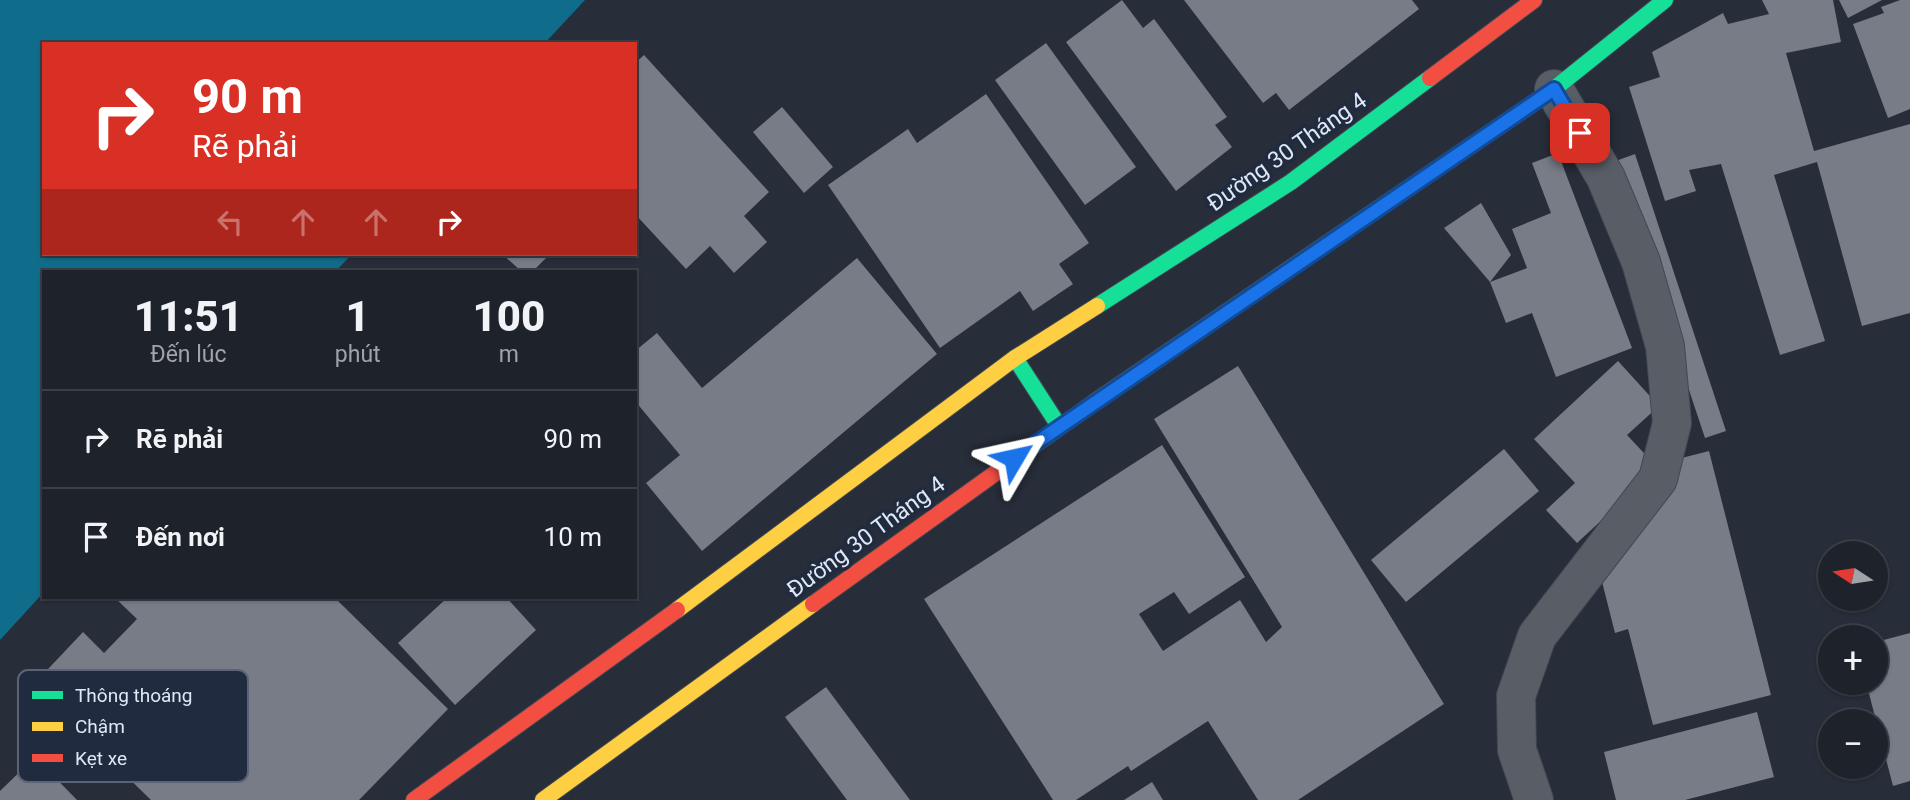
<!DOCTYPE html>
<html lang="vi">
<meta charset="utf-8">
<style>
:root{--surface:#1d222b;--page:#2a2f37;--text:#f1f3f6;--muted:#a0a4a9;--line:#3b3f47}
body{margin:0;font-family:Roboto,sans-serif;background:var(--page);color:var(--text);height:100vh;display:flex;flex-direction:column;font-size:26px;white-space:nowrap}
*{box-sizing:border-box;margin:0}
p{font-size:23px;color:var(--muted)}
.icon{flex:none;width:38px;height:38px;fill:none;stroke:currentColor;stroke-width:2;stroke-linecap:round;stroke-linejoin:round}
.map{position:relative;flex:1;overflow:hidden}
.sheet{position:absolute;left:42px;top:270px;width:595px;height:329px;display:flex;flex-direction:column;background:var(--surface);border-radius:0px;box-shadow:0 2px 5px #0004,0 0 0 2px var(--line)}
.sheet>*{flex:none}
.banner{position:absolute;left:42px;top:42px;width:595px;height:214px;border-radius:0px;box-shadow:0 2px 5px #0004,0 0 0 2px var(--line);background:#d93025;color:#fff;overflow:hidden}
.needle{width:46px;rotate:282deg}
.fabs{position:absolute;left:1818px;top:541px;display:grid;gap:14px}
.fabs a{display:grid;place-items:center;width:70px;height:70px;border-radius:50%;background:var(--surface);box-shadow:0 2px 5px #0004,0 0 0 2px var(--line);font-size:35px}
.pin{position:absolute;display:grid;place-items:center;width:60px;height:60px;color:#fff;margin:-30px;border-radius:14px;box-shadow:0 4px 10px #0006}
.me{position:absolute;width:77px;margin:-38px;rotate:54deg;stroke-linejoin:round;filter:drop-shadow(0 0 5px #0008)}
.turn{display:flex;align-items:center;gap:24px;height:147px;padding:0 35px;font-size:32px}
.turn .icon{width:91px;height:91px;stroke-width:2.5}
.turn b{display:block;font-size:49px;line-height:60px}
.lanes{display:flex;align-items:center;height:66px;padding:0 35px;background:#0003;justify-content:center;gap:35px;direction:ltr}
.lanes .off{opacity:.35}
.eta{display:flex;justify-content:space-evenly;align-items:center;height:119px;text-align:center}
.eta b{font-size:42px;font-weight:800;line-height:49px}
ul{padding:0;list-style:none}
li{display:flex;align-items:center;gap:21px;height:98px;padding:0 35px;border-top:2px solid var(--line)}
li div{flex:1}
li b{display:block;font-size:26px}
li em{font-style:normal}
.map>svg:first-child{display:block}
.water{fill:#0f6d8b}
.building{fill:#777c87}
.lines{fill:none;stroke-linecap:round;stroke-linejoin:round}
.street-casing{stroke:#424853;stroke-width:40}
.fast-casing{stroke:#424853;stroke-width:18}
.slow-casing{stroke:#424853;stroke-width:18}
.jam-casing{stroke:#424853;stroke-width:18}
.street{stroke:#595e66;stroke-width:38}
.fast{stroke:#16e098;stroke-width:16}
.slow{stroke:#ffcf43;stroke-width:16}
.jam{stroke:#f24e42;stroke-width:16}
.route-casing{stroke:#114b97;stroke-width:18}
.route{stroke:#1a73e8;stroke-width:12}
.labels{text-anchor:middle;dominant-baseline:central;stroke-width:7;stroke-linejoin:round;paint-order:stroke}
.street-label{font-size:23px;fill:#e0e8f5;stroke:#202b40}
.key{fill:#202b40;stroke:#5a6476;stroke-width:2}
.key-label{font-size:19px;fill:#e0e8f5}
</style>
<div class="map">
<svg width="1910" height="800" viewBox="0 0 1910 800">
<rect width="100%" height="100%" fill="#272d39"/>
<path class="water" d="M 0,0 L 585,0 L 544,44 L 44,44 L 44,254 L 352,254 L 336,271 L 44,271 L 44,592 L 0,640 Z"/>
<path class="building" d="M 1122,0 L 1143,28 L 1154,19 L 1227,117 L 1215,125 L 1232,147 L 1176,191 L 1066,42 Z
M 1184,0 L 1412,0 L 1419,9 L 1289,110 L 1276,93 L 1263,103 Z
M 1762,0 L 1833,0 L 1841,42 L 1786,53 L 1814,151 L 1910,124 L 1910,313 L 1862,326 L 1817,162 L 1774,175 L 1825,341 L 1780,355 L 1721,164 L 1689,170 L 1696,191 L 1665,201 L 1629,87 L 1660,77 L 1652,52 L 1723,13 L 1728,24 L 1769,14 Z
M 1839,0 L 1882,0 L 1848,18 Z
M 1900,0 L 1910,0 L 1910,109 L 1888,118 L 1853,24 L 1884,13 L 1881,7 Z
M 1046,43 L 1136,167 L 1085,205 L 995,80 Z
M 644,55 L 769,192 L 744,216 L 767,242 L 734,273 L 710,246 L 686,269 L 635,214 L 635,63 Z
M 986,94 L 1089,243 L 1059,264 L 1073,284 L 1033,311 L 1020,291 L 940,348 L 828,185 L 908,129 L 917,143 Z
M 782,107 L 833,167 L 804,193 L 753,132 Z
M 1558,153 L 1632,348 L 1556,377 L 1532,313 L 1506,323 L 1490,282 L 1527,268 L 1512,229 L 1551,213 L 1532,163 Z
M 1635,154 L 1726,431 L 1705,438 L 1613,162 Z
M 1481,203 L 1511,255 L 1490,282 L 1444,228 Z
M 502,254 L 550,254 L 533,271 L 521,271 Z
M 857,258 L 937,354 L 702,551 L 646,483 L 680,455 L 635,401 L 635,351 L 657,333 L 702,388 Z
M 1618,361 L 1659,406 L 1627,435 L 1658,468 L 1577,543 L 1546,510 L 1575,483 L 1534,439 Z
M 1238,366 L 1444,704 L 1298,800 L 1258,800 L 1208,721 L 1131,771 L 1128,766 L 1076,800 L 1053,800 L 924,599 L 1162,445 L 1245,577 L 1189,614 L 1174,592 L 1139,614 L 1163,651 L 1240,600 L 1266,642 L 1282,627 L 1154,419 Z
M 1504,449 L 1539,491 L 1406,602 L 1371,560 Z
M 1709,451 L 1771,695 L 1653,725 L 1628,629 L 1615,633 L 1598,566 L 1666,462 Z
M 114,597 L 334,597 L 448,709 L 359,800 L 151,800 L 33,685 L 83,632 L 104,653 L 137,619 Z
M 448,597 L 506,597 L 536,630 L 455,705 L 398,643 Z
M 1910,633 L 1910,781 L 1893,786 L 1866,682 L 1876,682 L 1876,642 Z
M 826,687 L 910,800 L 847,800 L 785,717 Z
M 1757,712 L 1774,777 L 1685,800 L 1616,800 L 1604,752 Z
M 35,757 L 77,800 L 0,800 L 0,791 Z
M 1152,782 L 1163,800 L 1124,800 Z"/>
<g class="lines">
<defs>
<path id="street" d="M 1534,800 L 1517,750 L 1516,696 L 1537,636 L 1658,479 L 1672,423 L 1665,346 L 1641,262 L 1606,178 L 1554,89"/>
<path id="fast" d="M 1326,244 L 1554,89 L 1665,0
M 1097,306 L 1291,182 L 1430,78
M 1015,358 L 1059,426"/>
<path id="slow" d="M 1096,401 L 1326,244
M 677,610 L 1015,358 L 1097,306
M 543,800 L 813,604"/>
<path id="jam" d="M 1430,78 L 1534,0
M 813,604 L 1096,401
M 414,800 L 677,610"/>
</defs>
<use href="#street" class="street-casing"/>
<use href="#fast" class="fast-casing"/>
<use href="#slow" class="slow-casing"/>
<use href="#jam" class="jam-casing"/>
<use href="#street" class="street"/>
<use href="#fast" class="fast"/>
<use href="#slow" class="slow"/>
<use href="#jam" class="jam"/>
</g>
<g class="lines">
<defs>
<path id="route" d="M 1014,458 L 1554,89 L 1580,133"/>
</defs>
<use href="#route" class="route-casing"/>
<use href="#route" class="route"/>
</g>
<g class="labels">
<g class="street-label">
<text transform="translate(1287 152) rotate(-35)">Đường 30 Tháng 4</text>
<text transform="translate(866 537) rotate(-36)">Đường 30 Tháng 4</text>
</g>
</g>
<rect x="18" y="670" width="230" height="112" rx="10" class="key"/>
<rect x="32" y="691" width="31" height="8" fill="#16e098"/>
<rect x="32" y="722" width="31" height="9" fill="#ffcf43"/>
<rect x="32" y="754" width="31" height="8" fill="#f24e42"/>
<g class="key-label">
<text x="75" y="702">Thông thoáng</text>
<text x="75" y="733">Chậm</text>
<text x="75" y="765">Kẹt xe</text>
</g>
</svg>
<div class="fabs">
<a><svg class="needle" viewBox="-14 -14 28 28"><path d="M0-13l5 13h-10z" fill="#e53935"/><path d="M0 13l5-13h-10z" fill="#a0a4a9"/></svg></a>
<a>+</a>
<a>−</a>
</div>
<div class="pin" style="left:1580px;top:133px;background:#d93025"><svg class="icon" aria-label="arrive" viewBox="0 0 24 24"><path d="M6 21V4h12l-3 4 3 4H6"/></svg></div>
<svg class="me" style="left:1014px;top:458px" viewBox="-20 -20 40 40"><path d="M0-17L14 15 0 8-14 15z" fill="#1a73e8" stroke="#fff" stroke-width="4"/></svg>
<div class="banner">
<div class="turn"><svg class="icon" aria-label="right" viewBox="0 0 24 24"><path d="M7 20v-9h11M14 6l5 5-5 5"/></svg><div><b>90 m</b>Rẽ phải</div></div>
<div class="lanes"><svg class="icon off" aria-label="left" viewBox="0 0 24 24"><path d="M17 20v-9H6M10 6l-5 5 5 5"/></svg><svg class="icon off" aria-label="ahead" viewBox="0 0 24 24"><path d="M12 20V5M6 11l6-6 6 6"/></svg><svg class="icon off" aria-label="ahead" viewBox="0 0 24 24"><path d="M12 20V5M6 11l6-6 6 6"/></svg><svg class="icon" aria-label="right" viewBox="0 0 24 24"><path d="M7 20v-9h11M14 6l5 5-5 5"/></svg></div>
</div>
<section class="sheet">
<div class="eta">
<div><b>11:51</b><p>Đến lúc</p></div>
<div><b>1</b><p>phút</p></div>
<div><b>100</b><p>m</p></div>
</div>
<ul>
<li><svg class="icon" aria-label="right" viewBox="0 0 24 24"><path d="M7 20v-9h11M14 6l5 5-5 5"/></svg><div><b>Rẽ phải</b></div><em>90 m</em></li>
<li><svg class="icon" aria-label="arrive" viewBox="0 0 24 24"><path d="M6 21V4h12l-3 4 3 4H6"/></svg><div><b>Đến nơi</b></div><em>10 m</em></li>
</ul>
</section>
</div>
